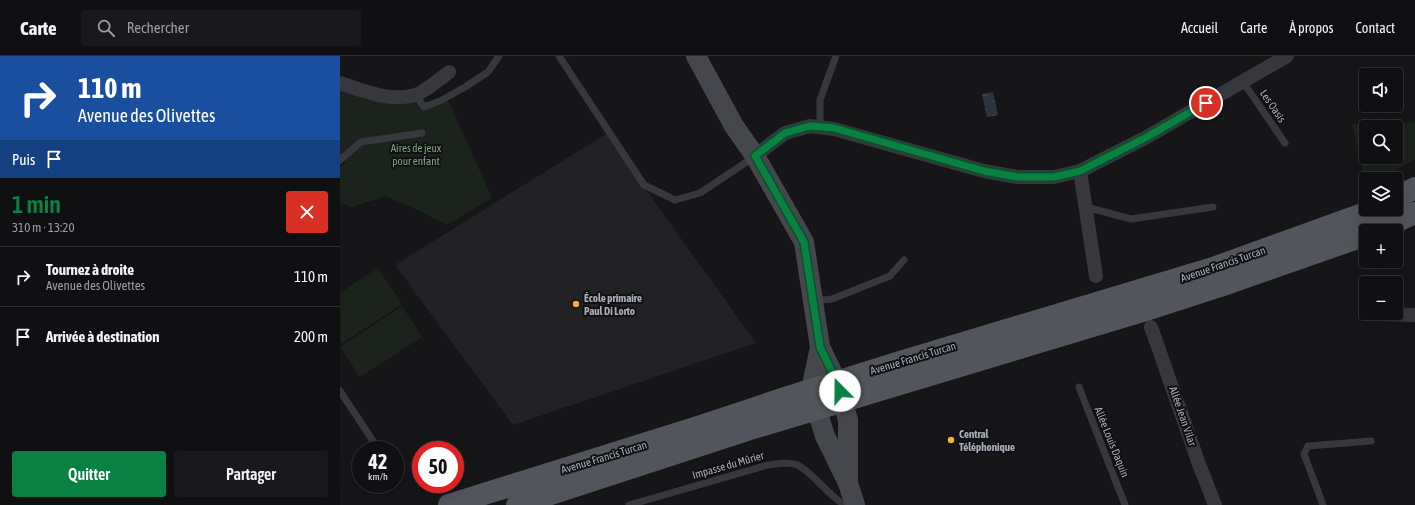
<!DOCTYPE html>
<html lang="fr">
<meta charset="utf-8">
<style>
:root{--surface:#101012;--page:#19191b;--text:#f1f3f6;--muted:#9c9d9f;--line:#303032;--accent:#0b8043}
body{margin:0;font-family:"Asap Condensed",sans-serif;background:var(--page);color:var(--text);height:100vh;display:flex;flex-direction:column;font-size:15px;white-space:nowrap}
*{box-sizing:border-box;margin:0}
p{font-size:13px;color:var(--muted)}
.icon{flex:none;width:22px;height:22px;fill:none;stroke:currentColor;stroke-width:2;stroke-linecap:round;stroke-linejoin:round}
.map{position:relative;flex:1;overflow:hidden}
.side{display:flex;flex-direction:column;background:var(--surface);width:340px}
.side>*{flex:none}
.guide{background:#1a4fa0;color:#fff;overflow:hidden}
.fabs{position:absolute;left:1019px;top:12px;display:grid;gap:8px}
.fabs a{display:grid;place-items:center;width:44px;height:44px;border-radius:4px;background:var(--surface);box-shadow:0 4px 16px #0002,0 0 0 1px var(--line);font-size:20px}
.speed{position:absolute;left:12px;top:385px;display:flex;gap:8px;font-size:20px;font-weight:700;text-align:center}
.speed>*{display:grid;place-content:center;width:52px;height:52px;border-radius:50%;background:var(--surface);box-shadow:0 4px 16px #0002,0 0 0 1px var(--line);line-height:1}
.speed small{font-size:10px;font-weight:400}
.speed .limit{border:6px solid #d22;background:#fff;color:#111}
.pin{position:absolute;display:grid;place-items:center;width:34px;height:34px;color:#fff;margin:-17px;border:2px solid #fff;border-radius:50%;box-shadow:0 1px 4px #0007}
.me{position:absolute;width:44px;margin:-22px;rotate:338deg;stroke-linejoin:round;filter:drop-shadow(0 0 3px #0008)}
.turn{display:flex;align-items:center;gap:14px;height:84px;padding:0 12px;font-size:18px}
.turn .icon{width:52px;height:52px;stroke-width:2.5}
.turn b{display:block;font-size:28px;line-height:34px}
.then{display:flex;align-items:center;height:38px;padding:0 12px;background:#0003;gap:8px;font-size:15px}
.round{display:grid;place-items:center;flex:none;width:42px;height:42px;border-radius:4px;background:var(--page)}
.headline{display:flex;align-items:center;justify-content:space-between;height:68px;padding:0 12px}
h1{font-size:24px;font-weight:600;line-height:30px;color:var(--accent)}
.cta{display:flex;gap:8px;margin-top:auto;padding:8px 12px}
.cta a{flex:1;height:46px;border-radius:4px;background:var(--accent);color:#fff;font-size:16px;font-weight:600;line-height:46px;text-align:center}
.cta a+a{background:var(--page);color:var(--text)}
ul{padding:0;list-style:none}
li{display:flex;align-items:center;gap:12px;height:60px;padding:0 12px;border-top:1px solid var(--line)}
li div{flex:1}
li b{display:block;font-size:15px}
li em{font-style:normal}
header{display:flex;align-items:center;gap:24px;box-sizing:border-box;height:56px;padding:0 20px;background:var(--surface);border-bottom:1px solid var(--line)}
header strong{font-size:19px}
nav{display:flex;gap:22px;margin-inline-start:auto;font-size:14px}
.search{width:280px;height:36px;background:var(--page);display:flex;align-items:center;gap:10px;box-sizing:border-box;padding:0 14px;border-radius:4px;color:var(--muted);font-size:15px}
main{display:flex;flex:1;min-height:0}
.map>svg:first-child{display:block}
.built{fill:#222225}
.park{fill:#1c231d;fill-rule:evenodd}
.water{fill:url(#water-ripples)}
.lines{fill:none;stroke-linecap:round;stroke-linejoin:round}
.lane{stroke:#37383d;stroke-width:7}
.street{stroke:#37383d;stroke-width:14}
.secondary{stroke:#45474d;stroke-width:20}
.primary{stroke:#53555c;stroke-width:22}
.route-casing{stroke:#07532c;stroke-width:10}
.route{stroke:#0b8043;stroke-width:7}
.poi-dot{fill:#f2b134;stroke:#111113;stroke-width:1.5}
.labels{text-anchor:middle;dominant-baseline:central;stroke-width:4;stroke-linejoin:round;paint-order:stroke}
.street-label{font-size:11px;fill:#a8adb8;stroke:#111113}
.park-label{font-size:11px;fill:#7fa381;stroke:#111113}
.poi-label{font-size:11px;font-weight:bold;fill:#a8adb8;stroke:#111113;text-anchor:start}
</style>
<header>
<strong>Carte</strong>
<div class="search"><svg class="icon" aria-label="search" viewBox="0 0 24 24"><circle cx="10" cy="10" r="6"/><path d="M15 15l6 6"/></svg>Rechercher</div>
<nav><a>Accueil</a><a>Carte</a><a>À propos</a><a>Contact</a></nav>
</header>
<main>
<section class="side">
<div class="guide">
<div class="turn"><svg class="icon" aria-label="right" viewBox="0 0 24 24"><path d="M7 20v-9h11M14 6l5 5-5 5"/></svg><div><b>110 m</b>Avenue des Olivettes</div></div>
<div class="then">Puis<svg class="icon" aria-label="arrive" viewBox="0 0 24 24"><path d="M6 21V4h12l-3 4 3 4H6"/></svg></div>
</div>
<div class="headline"><div><h1>1 min</h1><p>310 m · 13:20</p></div><a class="round" style="background:#d93025;color:#fff"><svg class="icon" aria-label="close" viewBox="0 0 24 24"><path d="M6 6l12 12M18 6L6 18"/></svg></a></div>
<ul>
<li><svg class="icon" aria-label="right" viewBox="0 0 24 24"><path d="M7 20v-9h11M14 6l5 5-5 5"/></svg><div><b>Tournez à droite</b><p>Avenue des Olivettes</p></div><em>110 m</em></li>
<li><svg class="icon" aria-label="arrive" viewBox="0 0 24 24"><path d="M6 21V4h12l-3 4 3 4H6"/></svg><div><b>Arrivée à destination</b></div><em>200 m</em></li>
</ul>
<div class="cta"><a>Quitter</a><a>Partager</a></div>
</section>
<div class="map">
<svg width="1075" height="449" viewBox="0 0 1075 449">
<defs>
<pattern id="water-ripples" width="26" height="14" patternUnits="userSpaceOnUse"><rect width="26" height="14" fill="#2c353c"/><path d="M2 4q2-2 4 0t4 0M15 11q2-2 4 0t4 0" fill="none" stroke="#485056"/></pattern>
</defs>
<rect width="100%" height="100%" fill="#161618"/>
<path class="built" d="M 266,78 L 416,287 L 173,369 L 55,209 Z"/>
<path class="park" d="M 0,30 L 75,46 L 109,46 L 152,142 L 107,169 L 82,156 L 46,140 L 12,151 L 0,147 L 0,112 L 6,106 L 0,102 Z
M 1075,66 L 1075,103 L 1041,123 L 1026,123 L 1026,132 L 1012,68 ZM 1026,71 L 1056,71 L 1056,101 L 1026,101 Z
M 38,212 L 62,248 L 1,288 L 0,237 Z
M 62,250 L 82,281 L 20,321 L 0,291 Z"/>
<path class="water" d="M 653,36 L 658,59 L 647,61 L 642,38 Z"/>
<g class="lines">
<path class="lane" d="M 219,0 L 304,129 L 335,144 L 360,137 L 414,101
M 903,26 L 945,87
M 76,39 L 84,51 L 100,45 L 125,31 L 148,16 L 159,0
M 480,71 L 480,44 L 496,0
M 0,104 L 21,86 L 82,77
M 746,151 L 791,163 L 873,151
M 474,245 L 492,243 L 550,220 L 564,204
M 739,331 L 785,449
M 0,335 L 39,394
M 36,430 L 37,428
M 289,449 L 428,409 C 436,408 449,405 457,409 C 473,416 487,439 505,449
M 983,449 L 964,398 L 968,390 L 1031,385"/>
<path class="street" d="M 0,27 C 24,35 50,46 75,39 C 83,37 101,22 109,16
M 415,100 L 445,77 L 470,70 L 494,73 L 644,115 L 678,121 L 714,121 L 740,115 L 805,82 L 947,0
M 740,115 L 756,220
M 1036,258 L 1075,259
M 811,271 L 859,408 L 875,449"/>
<path class="secondary" d="M 356,0 L 394,70 L 415,100 L 464,186 L 480,291 L 471,334 L 485,380 L 508,427 L 515,449
M 480,291 L 497,326 L 508,364 L 508,423"/>
<path class="primary" d="M 1056,142 L 1075,132
M 1036,175 L 1075,157
M 109,449 L 361,370 L 445,342 L 560,306 L 873,212 L 1036,153
M 177,449 L 410,373 L 806,254 L 883,229 L 1026,179"/>
</g>
<g class="lines">
<defs>
<path id="route" d="M 500,335 L 497,326 L 480,291 L 464,186 L 415,100 L 445,77 L 470,70 L 494,72 L 644,115 L 678,121 L 714,121 L 740,115 L 805,82 L 866,47"/>
</defs>
<use href="#route" class="route-casing"/>
<use href="#route" class="route"/>
</g>
<g class="poi-dot">
<circle cx="236" cy="248" r="4"/>
<circle cx="611" cy="384" r="4"/>
</g>
<g class="labels">
<g class="street-label">
<text transform="translate(933 50) rotate(56)">Les Oasis</text>
<text transform="translate(883 208) rotate(-19)">Avenue Francis Turcan</text>
<text transform="translate(573 302) rotate(-17)">Avenue Francis Turcan</text>
<text transform="translate(843 360) rotate(71)">Allée Jean Vilar</text>
<text transform="translate(772 386) rotate(68)">Allée Louis Daquin</text>
<text transform="translate(264 401) rotate(-17)">Avenue Francis Turcan</text>
<text transform="translate(388 409) rotate(-16)">Impasse du Mûrier</text>
</g>
<g class="park-label">
<text x="76" y="92">Aires de jeux<tspan x="76" dy="13">pour enfant</tspan></text>
</g>
<g class="poi-label">
<text x="244" y="242">École primaire<tspan x="244" dy="13">Paul Di Lorto</tspan></text>
<text x="619" y="378">Central<tspan x="619" dy="13">Téléphonique</tspan></text>
</g>
</g>
</svg>
<div class="fabs">
<a><svg class="icon" aria-label="sound" viewBox="0 0 24 24"><path d="M4 9h4l5-4v14l-5-4H4zM17 9q2 3 0 6"/></svg></a>
<a><svg class="icon" aria-label="search" viewBox="0 0 24 24"><circle cx="10" cy="10" r="6"/><path d="M15 15l6 6"/></svg></a>
<a><svg class="icon" aria-label="layers" viewBox="0 0 24 24"><path d="M12 4l9 5-9 5-9-5zM3 14l9 5 9-5"/></svg></a>
<a>+</a>
<a>−</a>
</div>
<div class="speed"><div>42<small>km/h</small></div><div class="limit">50</div></div>
<div class="pin" style="left:866px;top:47px;background:#d93025"><svg class="icon" aria-label="arrive" viewBox="0 0 24 24"><path d="M6 21V4h12l-3 4 3 4H6"/></svg></div>
<svg class="me" style="left:500px;top:335px" viewBox="-20 -20 40 40"><circle r="19" fill="#fff"/><path d="M0-13L10 11 0 6-10 11z" fill="#0b8043"/></svg>
</div>
</main>
